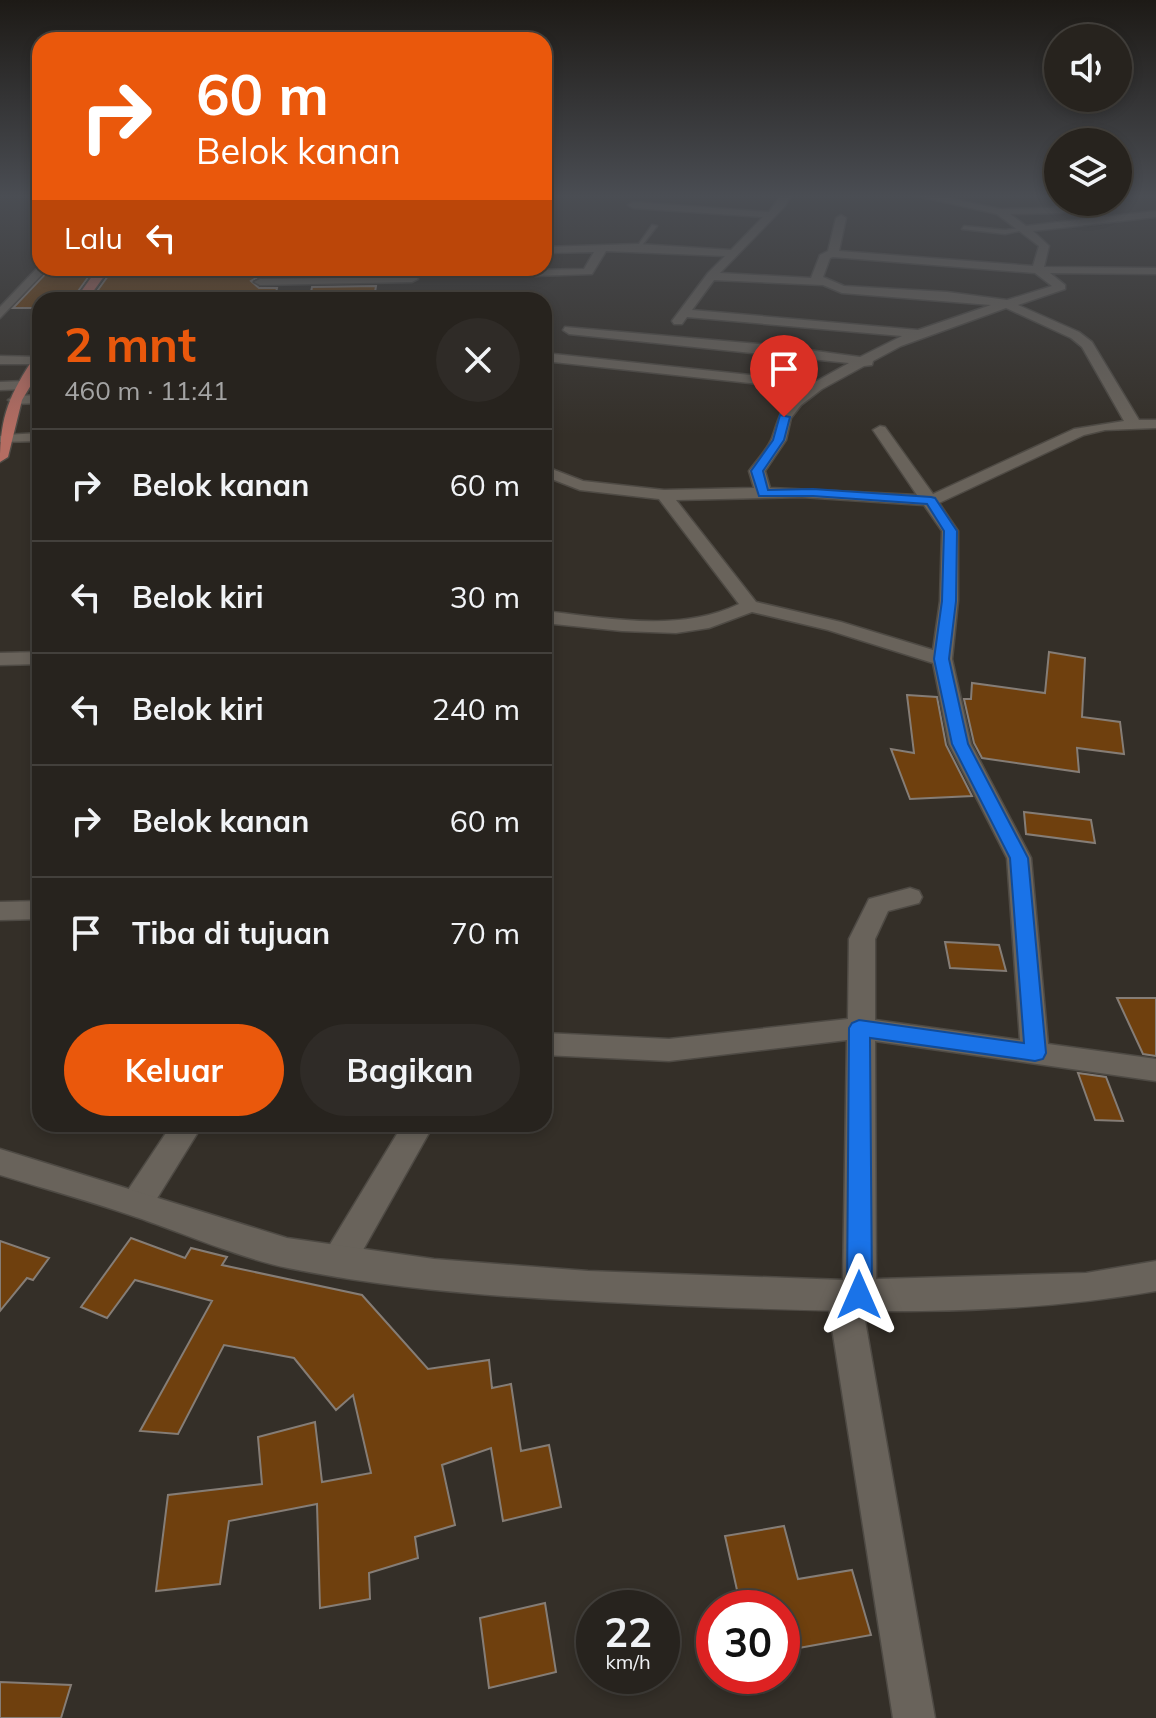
<!DOCTYPE html>
<html lang="id">
<meta charset="utf-8">
<style>
:root{--surface:#27231e;--page:#2f2b27;--text:#f1f3f6;--muted:#a4a4a4;--line:#43403c;--accent:#ea580c}
body{margin:0;font-family:Mulish,sans-serif;background:var(--page);color:var(--text);height:100vh;display:flex;flex-direction:column;font-size:30px;white-space:nowrap}
*{box-sizing:border-box;margin:0}
p{font-size:26px;color:var(--muted)}
.icon{flex:none;width:44px;height:44px;fill:none;stroke:currentColor;stroke-width:2;stroke-linecap:round;stroke-linejoin:round}
.map{position:relative;flex:1;overflow:hidden}
.sheet{position:absolute;left:32px;top:292px;width:520px;height:840px;display:flex;flex-direction:column;background:var(--surface);border-radius:24px;box-shadow:0 4px 12px #0003,0 0 0 2px var(--line)}
.sheet>*{flex:none}
.hud{position:absolute;left:32px;top:32px;width:520px;height:244px;border-radius:24px;box-shadow:0 4px 12px #0003,0 0 0 2px var(--line);background:#ea580c;color:#fff;overflow:hidden}
.tools{position:absolute;left:1044px;top:24px;display:grid;gap:16px}
.tools a{display:grid;place-items:center;width:88px;height:88px;border-radius:50%;background:var(--surface);box-shadow:0 4px 12px #0003,0 0 0 2px var(--line);font-size:40px}
.speed{position:absolute;left:576px;top:1590px;display:flex;gap:16px;font-size:40px;font-weight:700;text-align:center}
.speed>*{display:grid;place-content:center;width:104px;height:104px;border-radius:50%;background:var(--surface);box-shadow:0 4px 12px #0003,0 0 0 2px var(--line);line-height:1}
.speed small{font-size:20px;font-weight:400}
.speed .limit{border:12px solid #d22;background:#fff;color:#111}
.pin{position:absolute;display:grid;place-items:center;width:68px;height:68px;color:#fff;margin:-82px -34px;border-radius:50% 50% 50% 0;rotate:-45deg;box-shadow:0 0 8px #0007}
.pin .icon{rotate:45deg}
.me{position:absolute;width:88px;margin:-44px;rotate:0deg;stroke-linejoin:round;filter:drop-shadow(0 0 6px #0008)}
.turn{display:flex;align-items:center;gap:28px;height:168px;padding:0 32px;font-size:36px}
.turn .icon{width:104px;height:104px;stroke-width:2.5}
.turn b{display:block;font-size:56px;line-height:68px}
.then{display:flex;align-items:center;height:76px;padding:0 32px;background:#0003;gap:16px;font-size:30px}
.round{display:grid;place-items:center;flex:none;width:84px;height:84px;border-radius:42px;background:var(--page)}
.head{display:flex;align-items:center;justify-content:space-between;height:136px;padding:0 32px}
h1{font-size:48px;font-weight:700;line-height:60px;color:var(--accent)}
.button{display:flex;gap:16px;margin-top:auto;padding:16px 32px}
.button a{flex:1;height:92px;border-radius:48px;background:var(--accent);color:#fff;font-size:32px;font-weight:700;line-height:92px;text-align:center}
.button a+a{background:var(--page);color:var(--text)}
ul{padding:0;list-style:none}
li{display:flex;align-items:center;gap:24px;height:112px;padding:0 32px;border-top:2px solid var(--line)}
li div{flex:1}
li b{display:block;font-size:30px}
li em{font-style:normal}
.map>svg:first-child{display:block}
.building{fill:#6f400e;stroke:#857d76;stroke-width:2}
.lines{fill:none;stroke-linecap:round;stroke-linejoin:round}
.lane-casing{stroke:#4e4a44;stroke-width:3}
.street-casing{stroke:#4e4a44;stroke-width:3}
.secondary-casing{stroke:#4e4a44;stroke-width:3}
.primary-casing{stroke:#4e4a44;stroke-width:3}
.lane{fill:#69635b;fill-rule:evenodd}
.street{fill:#69635b;fill-rule:evenodd}
.secondary{fill:#69635b;fill-rule:evenodd}
.primary{fill:#b56d62;fill-rule:evenodd}
.route{fill:#1a73e8;stroke:#114b97;stroke-width:2}
</style>
<div class="map">
<svg width="1156" height="1718" viewBox="0 0 1156 1718">
<rect width="100%" height="100%" fill="#342f28"/>
<path class="building" d="M 51,268 L 94,269 L 76,294 L 67,294 L 56,300 L 40,300 L 40,308 L 13,308 Z
M 216,268 L 210,274 L 280,275 L 260,276 L 251,281 L 259,288 L 277,288 L 275,297 L 95,294 L 113,269 Z
M 315,268 L 377,268 L 376,274 L 314,275 Z
M 376,286 L 375,292 L 311,292 L 312,287 Z
M 1049,652 L 1085,658 L 1082,717 L 1120,722 L 1124,754 L 1077,748 L 1079,772 L 982,758 L 974,743 L 964,699 L 971,699 L 972,683 L 1045,693 Z
M 907,695 L 937,697 L 946,745 L 972,796 L 910,799 L 891,749 L 914,753 Z
M 1024,812 L 1091,820 L 1095,843 L 1026,834 Z
M 945,942 L 999,945 L 1006,971 L 950,968 Z
M 1117,998 L 1156,998 L 1156,1056 L 1143,1054 Z
M 1078,1073 L 1106,1077 L 1123,1121 L 1095,1120 Z
M 131,1238 L 185,1258 L 191,1248 L 227,1257 L 222,1265 L 362,1295 L 428,1369 L 489,1360 L 492,1388 L 511,1384 L 521,1451 L 549,1445 L 561,1507 L 503,1521 L 491,1448 L 442,1465 L 455,1525 L 415,1537 L 418,1558 L 369,1573 L 370,1599 L 320,1608 L 317,1504 L 229,1521 L 220,1584 L 156,1591 L 168,1495 L 262,1484 L 258,1437 L 315,1422 L 322,1482 L 371,1473 L 353,1395 L 336,1410 L 294,1358 L 224,1345 L 178,1434 L 140,1431 L 212,1301 L 135,1280 L 107,1318 L 81,1307 Z
M 0,1241 L 49,1258 L 33,1280 L 27,1278 L 0,1311 Z
M 784,1526 L 798,1579 L 852,1570 L 871,1635 L 782,1651 L 782,1608 L 741,1608 L 725,1536 Z
M 545,1603 L 556,1672 L 489,1688 L 480,1618 Z
M 0,1682 L 71,1685 L 61,1718 L 0,1718 Z"/>
<g class="lines">
<defs>
<path id="lane" d="M 652,225 L 657,226 L 640,248 L 636,248 Z
M 964,226 L 1005,230 L 1026,227 L 1029,229 L 1005,234 L 962,229 Z"/>
<path id="street" d="M 544,194 L 553,194 L 544,207 Z
M 782,194 L 792,194 L 785,206 L 720,273 L 811,278 L 820,255 L 828,251 L 836,218 L 841,215 L 846,218 L 839,251 L 1033,266 L 1039,246 L 997,214 L 909,194 L 929,194 L 1000,209 L 1050,208 L 1082,202 L 1084,205 L 1060,213 L 1010,214 L 1026,226 L 1156,211 L 1156,217 L 1033,231 L 1049,246 L 1044,267 L 1156,268 L 1156,274 L 1050,273 L 1065,285 L 1065,289 L 1018,305 L 1079,332 L 1092,342 L 1139,420 L 1156,420 L 1156,428 L 1105,430 L 1084,435 L 939,503 L 958,531 L 958,601 L 952,659 L 971,744 L 1031,858 L 1048,1044 L 1156,1059 L 1156,1081 L 875,1041 L 876,1295 L 871,1306 L 863,1309 L 935,1718 L 893,1718 L 827,1296 L 832,1285 L 843,1281 L 847,1040 L 669,1061 L 544,1055 L 544,1033 L 669,1039 L 848,1019 L 849,939 L 869,899 L 910,888 L 919,891 L 922,897 L 919,903 L 888,911 L 875,939 L 875,1020 L 1020,1040 L 1007,858 L 949,744 L 933,663 L 828,630 L 752,612 L 709,628 L 676,633 L 622,631 L 544,623 L 544,611 C 609,618 678,633 739,604 L 659,499 L 580,490 L 544,476 L 544,466 L 583,481 L 664,490 L 754,488 L 749,471 C 756,461 768,449 772,438 C 782,410 779,408 805,389 L 544,361 L 544,353 L 815,382 L 849,363 L 569,334 L 563,330 L 565,327 L 771,345 L 860,357 L 902,336 L 687,317 L 682,324 L 674,324 L 672,321 L 708,273 L 725,256 L 606,251 L 592,274 L 535,276 L 529,273 L 535,270 L 584,269 L 594,252 L 544,253 L 544,247 L 638,244 L 731,250 L 763,217 L 633,208 L 628,205 L 633,202 L 769,212 ZM 833,257 L 1035,273 L 1052,286 L 1007,300 L 947,292 L 844,286 L 823,277 L 830,258 ZM 714,280 L 823,285 L 842,293 L 991,305 L 918,330 L 692,310 ZM 1006,308 L 1071,338 L 1082,347 L 1124,421 L 1074,429 L 933,494 L 885,427 L 880,426 L 873,430 L 917,495 L 770,488 L 765,471 L 786,440 L 791,418 L 801,405 L 822,389 L 864,366 L 872,365 L 873,361 L 901,346 ZM 802,497 L 924,505 L 942,531 L 940,601 L 933,650 L 841,622 L 756,602 L 676,500 Z
M 40,265 L 40,268 L 48,268 L 0,318 L 0,307 Z
M 416,277 L 418,279 L 412,282 L 260,285 L 254,282 L 260,279 Z
M 0,356 L 38,357 L 40,364 L 0,364 Z
M 0,382 L 25,381 L 32,385 L 25,389 L 0,390 Z
M 40,395 L 40,403 L 15,404 L 8,400 L 15,396 Z
M 40,433 L 40,441 L 0,442 L 0,436 L 5,435 Z
M 40,652 L 40,664 L 0,665 L 0,653 Z
M 40,901 L 40,919 L 0,920 L 0,902 Z
M 172,1124 L 203,1124 L 148,1213 L 137,1217 L 126,1213 L 121,1203 L 126,1193 Z
M 403,1124 L 434,1124 L 350,1273 L 338,1277 L 326,1273 L 322,1262 L 326,1251 Z"/>
<path id="secondary" d="M 0,1149 L 287,1238 L 434,1259 L 588,1271 L 844,1280 L 1086,1273 L 1156,1261 L 1156,1291 C 1004,1318 845,1312 691,1306 C 557,1300 420,1295 288,1268 C 237,1257 188,1235 139,1218 C 93,1202 46,1189 0,1175 Z"/>
<path id="primary" d="M 98,268 L 110,268 L 87,300 L 75,300 Z
M 40,355 L 40,370 L 22,400 L 8,457 L 0,462 C 0,415 10,394 35,356 Z"/>
</defs>
<use href="#lane" class="lane-casing"/>
<use href="#street" class="street-casing"/>
<use href="#secondary" class="secondary-casing"/>
<use href="#primary" class="primary-casing"/>
<use href="#lane" class="lane"/>
<use href="#street" class="street"/>
<use href="#secondary" class="secondary"/>
<use href="#primary" class="primary"/>
</g>
<linearGradient id="sky" x2="0" y2="1"><stop stop-color="#1d1a16"/><stop offset="0.45" stop-color="#4a4d53"/><stop offset="1" stop-color="#4a4d53" stop-opacity="0"/></linearGradient>
<rect width="1156" height="435" fill="url(#sky)"/>
<path class="route" d="M 780,415 L 790,417 L 784,440 L 763,471 L 768,490 L 813,489 L 931,497 L 935,498 L 957,531 L 956,601 L 949,659 L 968,744 L 1028,858 L 1046,1053 L 1043,1059 L 1035,1061 L 870,1038 L 872,1295 L 868,1303 L 859,1307 L 850,1303 L 847,1295 L 849,1028 L 852,1023 L 859,1020 L 1024,1043 L 1010,858 L 952,744 L 934,659 L 942,601 L 944,531 L 927,504 L 813,496 L 759,496 L 751,471 L 773,440 Z"/>
</svg>
<div class="tools">
<a><svg class="icon" aria-label="sound" viewBox="0 0 24 24"><path d="M4 9h4l5-4v14l-5-4H4zM17 9q2 3 0 6"/></svg></a>
<a><svg class="icon" aria-label="layers" viewBox="0 0 24 24"><path d="M12 4l9 5-9 5-9-5zM3 14l9 5 9-5"/></svg></a>
</div>
<div class="speed"><div>22<small>km/h</small></div><div class="limit">30</div></div>
<div class="pin" style="left:784px;top:417px;background:#d93025"><svg class="icon" aria-label="arrive" viewBox="0 0 24 24"><path d="M6 21V4h12l-3 4 3 4H6"/></svg></div>
<svg class="me" style="left:859px;top:1295px" viewBox="-20 -20 40 40"><path d="M0-17L14 15 0 8-14 15z" fill="#1a73e8" stroke="#fff" stroke-width="4"/></svg>
<div class="hud">
<div class="turn"><svg class="icon" aria-label="right" viewBox="0 0 24 24"><path d="M7 20v-9h11M14 6l5 5-5 5"/></svg><div><b>60 m</b>Belok kanan</div></div>
<div class="then">Lalu<svg class="icon" aria-label="left" viewBox="0 0 24 24"><path d="M17 20v-9H6M10 6l-5 5 5 5"/></svg></div>
</div>
<section class="sheet">
<div class="head"><div><h1>2 mnt</h1><p>460 m · 11:41</p></div><a class="round"><svg class="icon" aria-label="close" viewBox="0 0 24 24"><path d="M6 6l12 12M18 6L6 18"/></svg></a></div>
<ul>
<li><svg class="icon" aria-label="right" viewBox="0 0 24 24"><path d="M7 20v-9h11M14 6l5 5-5 5"/></svg><div><b>Belok kanan</b></div><em>60 m</em></li>
<li><svg class="icon" aria-label="left" viewBox="0 0 24 24"><path d="M17 20v-9H6M10 6l-5 5 5 5"/></svg><div><b>Belok kiri</b></div><em>30 m</em></li>
<li><svg class="icon" aria-label="left" viewBox="0 0 24 24"><path d="M17 20v-9H6M10 6l-5 5 5 5"/></svg><div><b>Belok kiri</b></div><em>240 m</em></li>
<li><svg class="icon" aria-label="right" viewBox="0 0 24 24"><path d="M7 20v-9h11M14 6l5 5-5 5"/></svg><div><b>Belok kanan</b></div><em>60 m</em></li>
<li><svg class="icon" aria-label="arrive" viewBox="0 0 24 24"><path d="M6 21V4h12l-3 4 3 4H6"/></svg><div><b>Tiba di tujuan</b></div><em>70 m</em></li>
</ul>
<div class="button"><a>Keluar</a><a>Bagikan</a></div>
</section>
</div>
